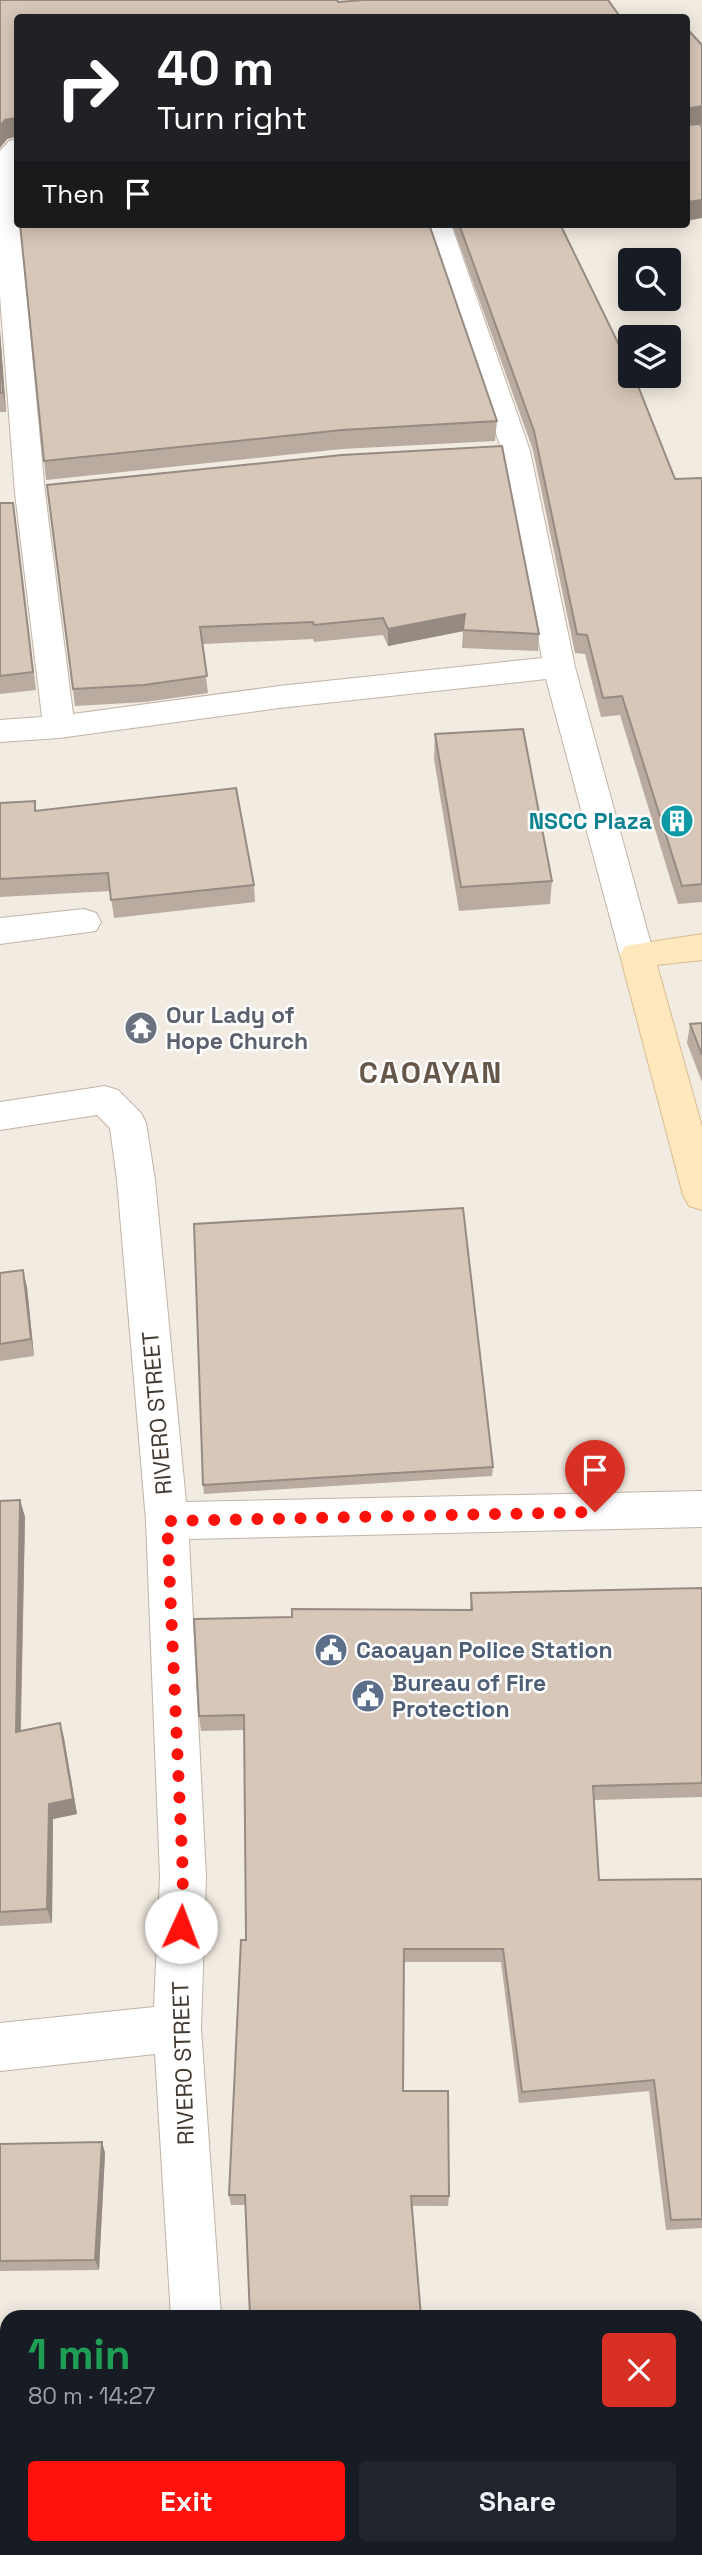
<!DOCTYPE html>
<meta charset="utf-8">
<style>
:root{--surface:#171b24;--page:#20242c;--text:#f1f3f6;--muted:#9ea1a6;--accent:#ff120b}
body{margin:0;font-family:"Space Grotesk",sans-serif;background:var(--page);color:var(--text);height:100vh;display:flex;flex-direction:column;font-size:26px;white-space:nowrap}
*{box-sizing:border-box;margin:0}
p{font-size:23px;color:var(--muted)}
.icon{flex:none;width:38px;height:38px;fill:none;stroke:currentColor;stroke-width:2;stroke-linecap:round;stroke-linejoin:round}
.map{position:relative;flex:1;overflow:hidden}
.details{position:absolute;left:0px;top:2310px;width:704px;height:245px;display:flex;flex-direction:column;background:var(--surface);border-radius:21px 21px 0 0;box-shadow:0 4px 18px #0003}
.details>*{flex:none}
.hud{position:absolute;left:14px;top:14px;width:676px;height:214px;border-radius:7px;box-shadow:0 4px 18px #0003;background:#202124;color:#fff;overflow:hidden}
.tools{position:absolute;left:618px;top:248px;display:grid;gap:14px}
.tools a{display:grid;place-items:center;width:63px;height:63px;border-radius:7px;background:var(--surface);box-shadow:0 4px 18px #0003;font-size:35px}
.pin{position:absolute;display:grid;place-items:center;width:60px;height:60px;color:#fff;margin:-72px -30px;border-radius:50% 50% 50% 0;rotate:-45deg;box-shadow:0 0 7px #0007}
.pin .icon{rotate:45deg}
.me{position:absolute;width:77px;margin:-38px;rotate:2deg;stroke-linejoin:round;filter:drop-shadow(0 0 5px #0008)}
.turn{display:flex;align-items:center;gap:24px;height:147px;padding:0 28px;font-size:32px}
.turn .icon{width:91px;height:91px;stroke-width:2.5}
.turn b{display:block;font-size:49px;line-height:60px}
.then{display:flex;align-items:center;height:66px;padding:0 28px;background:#0003;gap:14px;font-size:26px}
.round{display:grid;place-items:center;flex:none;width:74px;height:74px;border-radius:7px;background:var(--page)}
.headline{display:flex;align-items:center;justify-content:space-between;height:119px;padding:0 28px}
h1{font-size:42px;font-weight:700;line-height:52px;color:#1e9e55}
.button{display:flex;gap:14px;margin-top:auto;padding:14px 28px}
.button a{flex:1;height:80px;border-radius:7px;background:var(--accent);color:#fff;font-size:28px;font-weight:700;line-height:80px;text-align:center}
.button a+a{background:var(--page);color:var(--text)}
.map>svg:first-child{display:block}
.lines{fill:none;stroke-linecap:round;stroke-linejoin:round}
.street-casing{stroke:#c0b4a7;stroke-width:2}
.secondary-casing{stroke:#d8bc90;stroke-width:2}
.street{fill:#fff;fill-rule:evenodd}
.secondary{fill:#ffe7be;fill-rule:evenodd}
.wall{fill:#b9ab9f}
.shaded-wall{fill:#968b82}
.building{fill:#d7c7b9;stroke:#968b82;stroke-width:2}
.route{stroke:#ff120b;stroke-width:12;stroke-dasharray:0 21.6}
.labels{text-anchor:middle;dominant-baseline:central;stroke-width:5;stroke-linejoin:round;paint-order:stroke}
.culture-label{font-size:23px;font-weight:bold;fill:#0d838f;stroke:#fff;text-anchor:end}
.worship-label{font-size:23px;font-weight:bold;fill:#5b616d;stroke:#fff;text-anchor:start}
.street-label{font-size:23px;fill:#433a32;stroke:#fff}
.service-label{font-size:23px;font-weight:bold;fill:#4e5e75;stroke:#fff;text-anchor:start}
.district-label{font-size:30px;font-weight:bold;letter-spacing:2px;fill:#665749;stroke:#fff}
</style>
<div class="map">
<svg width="702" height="2555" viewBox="0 0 702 2555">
<rect width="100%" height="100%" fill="#f2ebe1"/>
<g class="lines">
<defs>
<path id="street" d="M 18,139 L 18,224 L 20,224 L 45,493 L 73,714 L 279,686 L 542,658 L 502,451 L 425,224 L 451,224 L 530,451 L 575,667 L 654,955 L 649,964 L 637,968 L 625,964 L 620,955 L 546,679 L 279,708 L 59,738 L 0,742 L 0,720 L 42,717 L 15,493 L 0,296 L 0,151 L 9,141 Z
M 84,909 L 96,913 L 101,922 L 96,931 L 0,944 L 0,918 Z
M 105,1086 L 118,1090 L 141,1113 L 146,1123 L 155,1180 L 186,1502 L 702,1491 L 702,1527 L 189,1539 L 206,1877 L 201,2028 L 221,2317 L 171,2317 L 155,2054 L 0,2071 L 0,2023 L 154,2007 L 160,1877 L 146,1521 L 117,1180 L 110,1128 L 97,1115 L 0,1130 L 0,1102 Z
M 7,2345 L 7,2397 L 0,2398 L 0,2346 Z
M 184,2548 L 238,2548 L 239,2555 L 185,2555 Z"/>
<path id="secondary" d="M 702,934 L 702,960 L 657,965 L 702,1127 L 702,1210 L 689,1206 L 683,1195 L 620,955 L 625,946 Z"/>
</defs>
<use href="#street" class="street-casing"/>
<use href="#secondary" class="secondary-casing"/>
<use href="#street" class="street"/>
<use href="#secondary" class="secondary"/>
</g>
<path class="wall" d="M 0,0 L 338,2 L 354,1 L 353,0 L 608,0 L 18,18 L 18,136 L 7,139 L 0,148 Z
M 20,224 L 497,421 L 495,441 L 342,449 L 46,480 Z
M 452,224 L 563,224 L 563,229 L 675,479 L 702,478 L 702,902 L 678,904 L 620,715 L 601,717 L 585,654 L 575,653 L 533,450 Z
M 0,331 L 6,412 L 0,412 Z
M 47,485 L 539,634 L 538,651 L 462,648 L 463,631 L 388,646 L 383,635 L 314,642 L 313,639 L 202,644 L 208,693 L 145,702 L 75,706 Z
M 0,503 L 13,503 L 36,690 L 0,694 Z
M 435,734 L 552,881 L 550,904 L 459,911 L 434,759 Z
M 0,803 L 37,811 L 254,885 L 255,902 L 114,918 L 110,891 L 0,897 Z
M 702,1023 L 702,1082 L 687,1043 L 690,1024 Z
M 0,1273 L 27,1287 L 34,1356 L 0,1361 Z
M 493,1467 L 492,1476 L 204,1494 L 203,1485 Z
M 20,1500 L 25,1517 L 21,1731 L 60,1723 L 64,1738 L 77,1814 L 53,1819 L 52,1923 L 0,1926 L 0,1501 Z
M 702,1588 L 702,1797 L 594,1800 L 599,1880 L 702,1879 L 702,2228 L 666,2230 L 649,2091 L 519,2103 L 501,1962 L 404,1962 L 403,2091 L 449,2196 L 448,2206 L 231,2205 L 229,2195 L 246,1940 L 245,1730 L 201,1731 L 199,1716 L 292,1617 L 470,1610 L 471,1593 Z
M 102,2142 L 105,2153 L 99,2270 L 0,2271 L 0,2144 Z
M 696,2365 L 702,2365 L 702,2527 L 696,2528 Z
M 109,2548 L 109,2554 L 104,2555 L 0,2555 Z"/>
<path class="shaded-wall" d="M 702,106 L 702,124 L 686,127 L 686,109 Z
M 15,118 L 17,136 L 7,139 L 0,148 L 0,126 L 5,120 Z
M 702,200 L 702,218 L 686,221 L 687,202 Z
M 0,331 L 6,412 L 3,392 L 0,347 Z
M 465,614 L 464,631 L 388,646 L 388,629 Z
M 23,1270 L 27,1287 L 34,1356 L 31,1339 Z
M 20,1500 L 25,1517 L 20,1748 L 16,1732 Z
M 60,1723 L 64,1738 L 77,1814 L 53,1819 L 52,1923 L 47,1909 L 49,1804 Z
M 102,2142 L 105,2153 L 99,2270 L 95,2260 Z"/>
<path class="building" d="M 0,0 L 337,0 L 338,2 L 364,0 L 608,0 L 621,18 L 18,18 L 18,120 L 15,118 L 5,120 L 0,126 Z
M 686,32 L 690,32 L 702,45 L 702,106 L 686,109 Z
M 686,115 L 687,125 L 700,124 L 702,127 L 702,200 L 687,202 L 686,200 Z
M 20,224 L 429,224 L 497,421 L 342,430 L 44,461 Z
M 459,224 L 560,224 L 619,345 L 621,344 L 630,366 L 630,376 L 634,376 L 675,479 L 702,478 L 702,884 L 682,886 L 622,696 L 603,698 L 587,635 L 577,634 L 534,431 Z
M 0,347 L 3,392 L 0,393 Z
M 502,446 L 539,634 L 463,630 L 465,614 L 388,629 L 383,618 L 314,625 L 313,622 L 200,627 L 207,676 L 144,685 L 73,689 L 47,485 L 342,455 Z
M 0,503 L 13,503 L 33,672 L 0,676 Z
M 523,729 L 552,881 L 461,887 L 435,734 Z
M 236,788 L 254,885 L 111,900 L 108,873 L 0,879 L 0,803 L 35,801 L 35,811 Z
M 702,1023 L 702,1055 L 690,1024 Z
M 463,1208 L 493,1467 L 203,1485 L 194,1224 Z
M 23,1270 L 31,1339 L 0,1344 L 0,1273 Z
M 20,1500 L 16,1732 L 60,1723 L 73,1799 L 49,1804 L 47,1909 L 0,1912 L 0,1501 Z
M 702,1588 L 702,1783 L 593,1786 L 599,1880 L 702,1879 L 702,2219 L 671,2220 L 654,2080 L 522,2092 L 503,1949 L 404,1949 L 403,2091 L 448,2091 L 449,2196 L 411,2196 L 421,2317 L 250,2317 L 245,2195 L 229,2195 L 241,1940 L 246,1940 L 244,1715 L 199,1716 L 194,1619 L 292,1617 L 292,1609 L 472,1610 L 471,1593 Z
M 102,2142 L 95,2260 L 0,2261 L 0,2144 Z
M 696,2365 L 702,2365 L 702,2522 L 696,2523 Z
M 0,2467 L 7,2467 L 7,2548 L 106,2548 L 106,2549 L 101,2550 L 101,2555 L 0,2555 Z
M 309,2548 L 477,2548 L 478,2555 L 309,2555 Z"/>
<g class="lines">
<path class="route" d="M 181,1927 L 183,1877 L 167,1521 L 595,1512"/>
</g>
<defs>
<symbol id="building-disc" viewBox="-11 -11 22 22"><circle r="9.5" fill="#0f9aa8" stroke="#fff"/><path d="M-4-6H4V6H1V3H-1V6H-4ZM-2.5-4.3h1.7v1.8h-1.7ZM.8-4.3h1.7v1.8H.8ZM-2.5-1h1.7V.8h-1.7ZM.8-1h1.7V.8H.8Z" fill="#fff"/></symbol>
<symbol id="temple-disc" viewBox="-11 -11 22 22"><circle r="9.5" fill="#6b7280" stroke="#fff"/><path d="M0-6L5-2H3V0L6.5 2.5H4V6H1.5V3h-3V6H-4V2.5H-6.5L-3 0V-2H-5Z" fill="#fff"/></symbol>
<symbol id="civic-disc" viewBox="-11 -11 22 22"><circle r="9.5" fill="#5c6f8a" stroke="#fff"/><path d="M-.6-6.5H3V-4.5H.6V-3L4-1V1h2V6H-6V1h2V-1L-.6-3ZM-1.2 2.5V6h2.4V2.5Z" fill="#fff"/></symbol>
</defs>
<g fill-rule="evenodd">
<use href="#building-disc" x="658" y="802" width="38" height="38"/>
<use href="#temple-disc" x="122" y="1009" width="38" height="38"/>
<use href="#civic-disc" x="312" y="1631" width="38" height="38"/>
<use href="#civic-disc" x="349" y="1677" width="38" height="38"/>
</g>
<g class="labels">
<g class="culture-label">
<text x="652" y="821">NSCC Plaza</text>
</g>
<g class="worship-label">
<text x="166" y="1015">Our Lady of<tspan x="166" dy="26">Hope Church</tspan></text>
</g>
<g class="street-label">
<text transform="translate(157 1413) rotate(-95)">RIVERO STREET</text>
<text transform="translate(183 2063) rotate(-92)">RIVERO STREET</text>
</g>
<g class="service-label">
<text x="356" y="1650">Caoayan Police Station</text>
<text x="392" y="1683">Bureau of Fire<tspan x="392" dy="26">Protection</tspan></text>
</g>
<g class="district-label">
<text x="431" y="1072">CAOAYAN</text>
</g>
</g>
</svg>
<div class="tools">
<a><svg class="icon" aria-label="search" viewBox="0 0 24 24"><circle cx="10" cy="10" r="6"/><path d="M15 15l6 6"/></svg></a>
<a><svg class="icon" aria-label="layers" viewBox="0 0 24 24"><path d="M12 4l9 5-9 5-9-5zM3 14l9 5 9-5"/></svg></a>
</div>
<div class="pin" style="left:595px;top:1512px;background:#d93025"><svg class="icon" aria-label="arrive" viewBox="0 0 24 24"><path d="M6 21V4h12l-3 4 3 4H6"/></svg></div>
<svg class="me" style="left:181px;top:1927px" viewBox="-20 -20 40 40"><circle r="19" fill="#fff"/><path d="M0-13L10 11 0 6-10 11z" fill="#ff120b"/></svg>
<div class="hud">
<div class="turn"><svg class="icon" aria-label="right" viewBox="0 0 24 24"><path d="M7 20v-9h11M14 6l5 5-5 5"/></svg><div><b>40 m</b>Turn right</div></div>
<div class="then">Then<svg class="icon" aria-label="arrive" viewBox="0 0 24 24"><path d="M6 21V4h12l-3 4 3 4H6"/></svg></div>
</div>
<section class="details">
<div class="headline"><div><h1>1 min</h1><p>80 m · 14:27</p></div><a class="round" style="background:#d93025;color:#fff"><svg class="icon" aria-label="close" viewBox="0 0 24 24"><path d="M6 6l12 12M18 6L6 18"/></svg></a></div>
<div class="button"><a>Exit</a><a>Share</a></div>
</section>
</div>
